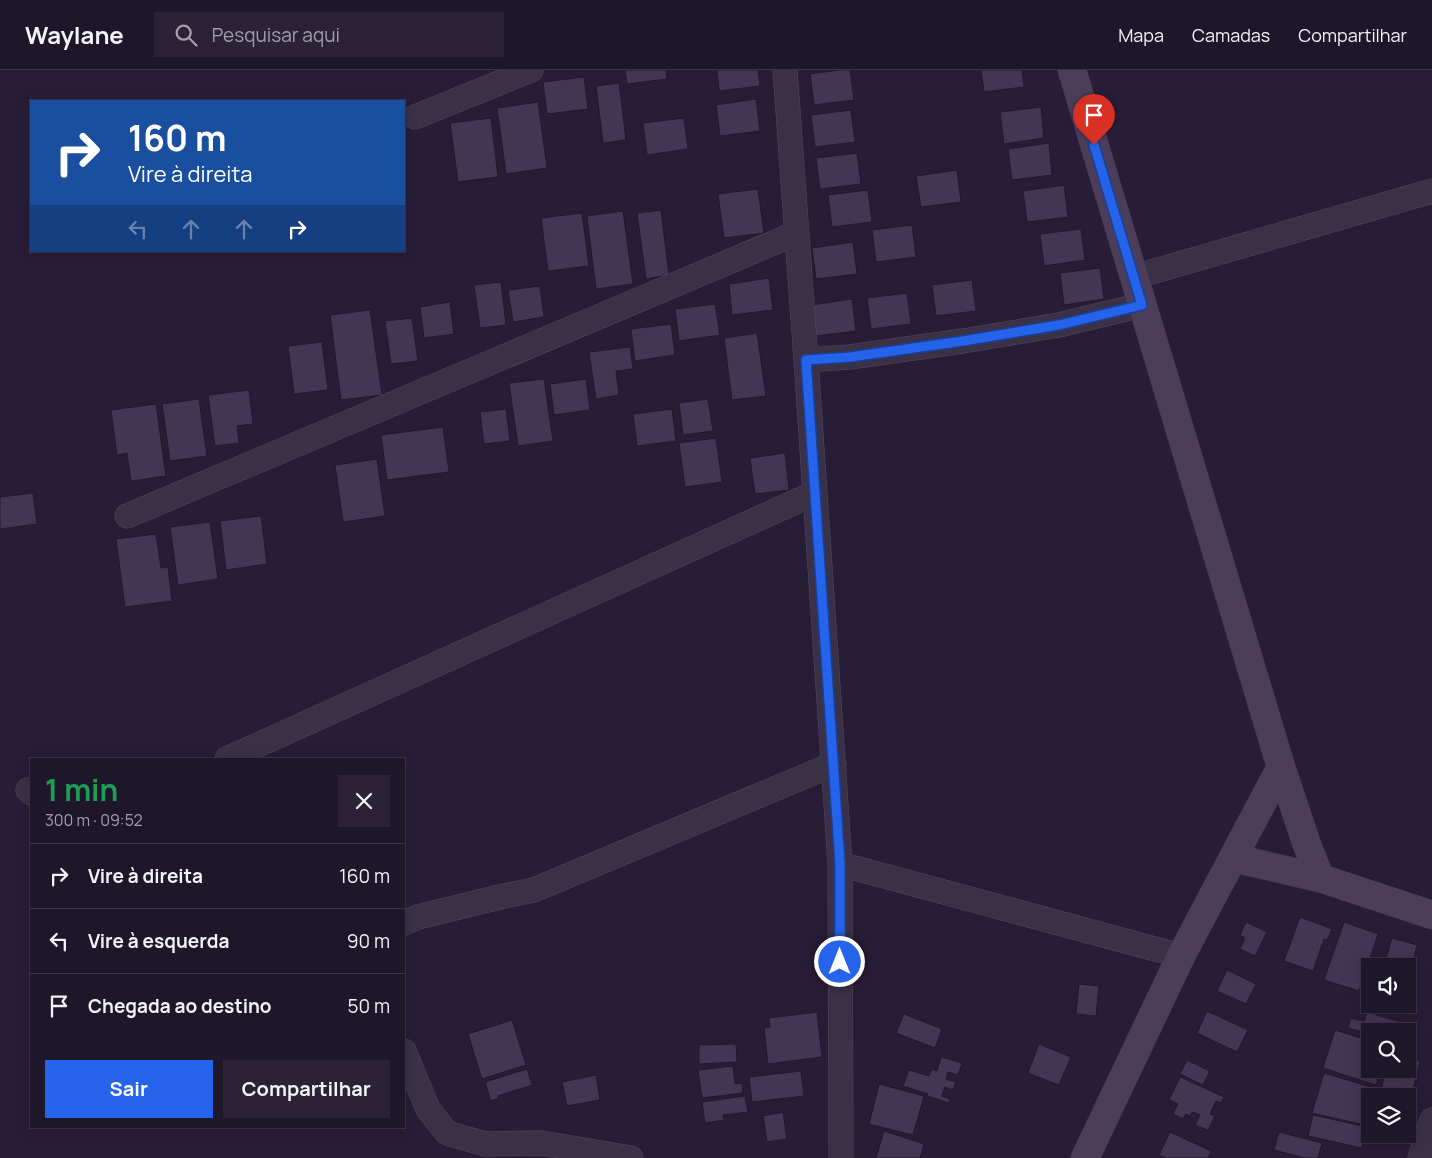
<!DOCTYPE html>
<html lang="pt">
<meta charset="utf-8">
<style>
:root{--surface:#1e1629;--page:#2b2335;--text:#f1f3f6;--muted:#a19fa8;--line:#3c3546;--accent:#2563eb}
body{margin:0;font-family:Manrope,sans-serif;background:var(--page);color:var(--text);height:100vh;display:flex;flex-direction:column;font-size:19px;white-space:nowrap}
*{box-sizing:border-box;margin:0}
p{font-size:16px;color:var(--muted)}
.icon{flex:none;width:28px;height:28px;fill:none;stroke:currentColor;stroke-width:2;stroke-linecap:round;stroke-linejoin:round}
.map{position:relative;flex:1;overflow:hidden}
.side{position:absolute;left:30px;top:688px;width:375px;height:370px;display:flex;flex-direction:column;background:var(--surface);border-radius:0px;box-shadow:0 2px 12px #0003,0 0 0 1px var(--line)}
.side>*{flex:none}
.guide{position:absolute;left:30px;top:30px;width:375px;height:152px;border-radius:0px;box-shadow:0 2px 12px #0003,0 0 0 1px var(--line);background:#1a4fa0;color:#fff;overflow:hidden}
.controls{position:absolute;left:1361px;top:888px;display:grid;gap:10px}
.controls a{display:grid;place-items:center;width:55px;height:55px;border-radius:0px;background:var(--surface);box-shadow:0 2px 12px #0003,0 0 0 1px var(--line);font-size:25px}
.pin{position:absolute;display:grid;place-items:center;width:42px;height:42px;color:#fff;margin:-51px -21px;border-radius:50% 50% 50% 0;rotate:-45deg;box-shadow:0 0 5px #0007}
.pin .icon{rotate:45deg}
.me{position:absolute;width:55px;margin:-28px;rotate:0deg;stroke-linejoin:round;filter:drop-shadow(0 0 4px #0008)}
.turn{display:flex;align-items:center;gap:18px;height:105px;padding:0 15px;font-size:22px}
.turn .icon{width:65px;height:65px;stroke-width:2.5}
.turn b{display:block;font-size:35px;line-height:42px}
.lanes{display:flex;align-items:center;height:48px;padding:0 15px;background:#0003;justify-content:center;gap:25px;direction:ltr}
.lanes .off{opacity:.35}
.round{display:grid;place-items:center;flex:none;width:52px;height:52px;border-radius:0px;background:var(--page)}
.headline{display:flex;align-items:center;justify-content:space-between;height:85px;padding:0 15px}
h1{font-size:30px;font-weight:700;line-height:38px;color:#1e9e55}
.cta{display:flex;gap:10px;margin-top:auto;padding:10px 15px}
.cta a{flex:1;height:58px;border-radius:0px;background:var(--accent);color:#fff;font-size:20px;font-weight:700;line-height:58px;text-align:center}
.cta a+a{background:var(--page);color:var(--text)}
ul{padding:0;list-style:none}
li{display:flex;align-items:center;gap:15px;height:65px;padding:0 15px;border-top:1px solid var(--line)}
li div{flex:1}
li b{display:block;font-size:19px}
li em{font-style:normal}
header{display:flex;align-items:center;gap:30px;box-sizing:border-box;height:70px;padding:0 25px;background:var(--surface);border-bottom:1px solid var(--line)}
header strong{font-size:24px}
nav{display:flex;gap:28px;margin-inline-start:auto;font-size:18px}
.search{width:350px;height:45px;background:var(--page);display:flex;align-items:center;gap:12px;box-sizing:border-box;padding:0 18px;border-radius:0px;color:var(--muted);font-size:19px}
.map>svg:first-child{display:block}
.building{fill:#433655;stroke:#22182d}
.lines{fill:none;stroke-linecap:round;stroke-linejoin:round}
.street-casing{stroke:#534860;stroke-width:25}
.secondary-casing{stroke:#41374e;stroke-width:29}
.street{stroke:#3b3147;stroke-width:24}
.secondary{stroke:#4c3e5b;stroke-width:28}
.route-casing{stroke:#184099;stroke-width:12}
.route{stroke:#2563eb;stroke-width:9}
</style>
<header>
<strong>Waylane</strong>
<div class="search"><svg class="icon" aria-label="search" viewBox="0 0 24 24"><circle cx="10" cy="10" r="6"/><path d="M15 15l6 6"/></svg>Pesquisar aqui</div>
<nav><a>Mapa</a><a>Camadas</a><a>Compartilhar</a></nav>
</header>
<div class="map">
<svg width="1432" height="1088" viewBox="0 0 1432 1088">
<rect width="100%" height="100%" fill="#281d37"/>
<path class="building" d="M 625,0 L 666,0 L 667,9 L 627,14 Z
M 717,0 L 758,0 L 760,16 L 719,21 Z
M 839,0 L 850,0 L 854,30 L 814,35 L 810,4 Z
M 981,0 L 1022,0 L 1024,17 L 984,22 Z
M 584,7 L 588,39 L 547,44 L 543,12 Z
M 619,13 L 626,70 L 603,73 L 596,16 Z
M 756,29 L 760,61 L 720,66 L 716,35 Z
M 538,32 L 547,98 L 506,104 L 497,38 Z
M 1041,37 L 1044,68 L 1004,74 L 1000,42 Z
M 851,40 L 855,72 L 815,77 L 811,45 Z
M 491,48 L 498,107 L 458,112 L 450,53 Z
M 684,48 L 688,79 L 647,85 L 643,53 Z
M 1049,73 L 1052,105 L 1012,110 L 1008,79 Z
M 857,83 L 861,114 L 820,119 L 816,88 Z
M 957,100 L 961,132 L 921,137 L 916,106 Z
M 1064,115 L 1068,147 L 1027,152 L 1023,121 Z
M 758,119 L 764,163 L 724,168 L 718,124 Z
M 868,120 L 872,152 L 832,157 L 828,125 Z
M 661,140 L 669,205 L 646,209 L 637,143 Z
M 623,141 L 633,214 L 596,219 L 587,146 Z
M 582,143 L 589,196 L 548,201 L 541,148 Z
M 912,155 L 916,187 L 876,192 L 872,160 Z
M 1081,159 L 1085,190 L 1044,196 L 1040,164 Z
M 853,172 L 857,204 L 816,209 L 812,178 Z
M 1100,198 L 1104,229 L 1064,235 L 1060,203 Z
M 769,208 L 773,240 L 732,245 L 729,214 Z
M 972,210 L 976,241 L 936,246 L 932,215 Z
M 501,212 L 506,255 L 480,258 L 474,215 Z
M 540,216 L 544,247 L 513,252 L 508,220 Z
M 907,223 L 911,254 L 871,259 L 867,228 Z
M 852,229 L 856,261 L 816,266 L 811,235 Z
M 450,232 L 454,264 L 424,268 L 420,237 Z
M 715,234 L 720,265 L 679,271 L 675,239 Z
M 370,240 L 382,325 L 341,330 L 330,245 Z
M 412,248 L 418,291 L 391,294 L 385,251 Z
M 671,254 L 675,285 L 635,291 L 631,259 Z
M 757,263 L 766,326 L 732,330 L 724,268 Z
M 322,272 L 328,320 L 294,324 L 288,276 Z
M 630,277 L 633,299 L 616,301 L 619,325 L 596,329 L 589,282 Z
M 544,309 L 553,371 L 518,376 L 509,313 Z
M 586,309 L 590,340 L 554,345 L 550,314 Z
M 249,320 L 253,354 L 237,356 L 239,373 L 215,376 L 208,325 Z
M 199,329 L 207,386 L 170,391 L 162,334 Z
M 708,329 L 713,361 L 683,365 L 679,333 Z
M 156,334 L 166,406 L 131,411 L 127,383 L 117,385 L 111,340 Z
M 506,339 L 510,371 L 484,374 L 480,342 Z
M 672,339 L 676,371 L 637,376 L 633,344 Z
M 443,357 L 449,402 L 387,410 L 381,365 Z
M 716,368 L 722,412 L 685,417 L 679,373 Z
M 785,383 L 789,420 L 755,424 L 750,388 Z
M 377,389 L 385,446 L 343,452 L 335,395 Z
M 33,423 L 37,454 L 0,459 L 0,427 Z
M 261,446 L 267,494 L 226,500 L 220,451 Z
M 210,452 L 218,509 L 178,515 L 170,457 Z
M 156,464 L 161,498 L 168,497 L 172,531 L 125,537 L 116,469 Z
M 1300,847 L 1332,859 L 1327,870 L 1324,869 L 1313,901 L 1284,891 Z
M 1246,852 L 1267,862 L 1255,886 L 1240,879 L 1245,868 L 1240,865 Z
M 1344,852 L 1378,864 L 1359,921 L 1324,910 Z
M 1392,868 L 1417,875 L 1408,911 L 1408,896 L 1384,896 Z
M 1227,900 L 1256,914 L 1246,934 L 1217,921 Z
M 1079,914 L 1099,916 L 1096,946 L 1076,944 Z
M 1207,941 L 1248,960 L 1237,982 L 1197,963 Z
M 817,942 L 822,987 L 768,994 L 764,958 L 770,957 L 769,948 Z
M 1367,942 L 1401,952 L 1398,961 L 1370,961 L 1370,964 L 1348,958 L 1351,948 L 1364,951 Z
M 904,944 L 942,959 L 935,978 L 896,963 Z
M 512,950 L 526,995 L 482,1009 L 468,964 Z
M 1335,960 L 1370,971 L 1370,999 L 1384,999 L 1384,1000 L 1381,999 L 1376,1015 L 1323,998 Z
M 736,974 L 737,992 L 699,994 L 699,975 Z
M 1039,974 L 1071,987 L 1059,1015 L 1028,1003 Z
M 941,987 L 962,993 L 958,1005 L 948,1002 L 946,1009 L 956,1012 L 953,1020 L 945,1017 L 942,1026 L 950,1029 L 949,1033 L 927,1026 L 928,1024 L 903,1016 L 909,1000 L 929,1006 L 932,999 L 937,1001 Z
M 1408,988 L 1420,991 L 1411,1028 L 1381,1020 L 1386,999 L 1408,999 Z
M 1187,990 L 1210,1001 L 1203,1015 L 1180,1004 Z
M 733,996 L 735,1014 L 742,1013 L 743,1023 L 702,1028 L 698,1000 Z
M 527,999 L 532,1015 L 498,1026 L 499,1028 L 491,1031 L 485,1012 Z
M 801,1001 L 804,1026 L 752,1032 L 749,1007 Z
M 1324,1003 L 1377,1019 L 1374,1026 L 1370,1026 L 1370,1039 L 1365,1055 L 1312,1043 Z
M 596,1005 L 600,1030 L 567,1036 L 562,1012 Z
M 1180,1007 L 1224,1027 L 1221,1033 L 1216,1031 L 1210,1044 L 1215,1046 L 1208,1060 L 1195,1055 L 1200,1045 L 1192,1042 L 1190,1046 L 1186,1044 L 1183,1049 L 1173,1044 L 1178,1034 L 1169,1030 Z
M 879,1014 L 924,1026 L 913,1065 L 869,1054 Z
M 745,1026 L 748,1042 L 723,1045 L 724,1050 L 705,1053 L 702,1032 Z
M 783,1042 L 787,1069 L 767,1072 L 763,1046 Z
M 1313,1045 L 1367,1057 L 1362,1078 L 1308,1066 Z
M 884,1061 L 924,1074 L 920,1088 L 876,1088 Z
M 1170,1062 L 1211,1081 L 1208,1088 L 1166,1088 L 1159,1085 Z
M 1279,1062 L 1322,1073 L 1318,1088 L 1305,1088 L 1274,1080 Z"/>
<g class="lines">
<defs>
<path id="street" d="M 785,0 L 806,290 L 840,794 L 841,1088
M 415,47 L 531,0
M 1134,207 L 1432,121
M 806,290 L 850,287 L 963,271 L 1059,255 L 1142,235
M 127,446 L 797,163
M 227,689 L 815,423
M 28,720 L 31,723
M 840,794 L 1181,886
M 404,853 L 418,847 L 504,826 L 534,820 L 834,694
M 404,981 L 428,1039 L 447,1063 L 485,1074 L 542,1073 L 631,1088
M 1420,1088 L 1432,1050"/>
<path id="secondary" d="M 1072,0 L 1281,697 L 1306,772 L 1320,808
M 1233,788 L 1320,808 L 1432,845
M 1085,1088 L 1181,886 L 1281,697"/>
</defs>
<use href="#street" class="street-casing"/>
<use href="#secondary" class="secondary-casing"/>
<use href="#street" class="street"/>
<use href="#secondary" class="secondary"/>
</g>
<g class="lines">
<defs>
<path id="route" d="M 840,892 L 840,794 L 806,290 L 850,287 L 963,271 L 1059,255 L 1142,235 L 1094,75"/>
</defs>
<use href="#route" class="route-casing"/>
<use href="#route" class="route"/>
</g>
</svg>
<div class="controls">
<a><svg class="icon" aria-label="sound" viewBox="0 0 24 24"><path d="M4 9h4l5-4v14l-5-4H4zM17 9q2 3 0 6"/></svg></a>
<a><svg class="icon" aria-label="search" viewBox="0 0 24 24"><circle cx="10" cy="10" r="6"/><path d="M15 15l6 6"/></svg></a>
<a><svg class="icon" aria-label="layers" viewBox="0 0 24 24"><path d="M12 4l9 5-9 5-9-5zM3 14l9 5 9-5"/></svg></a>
</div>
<div class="pin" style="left:1094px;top:75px;background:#d93025"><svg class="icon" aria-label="arrive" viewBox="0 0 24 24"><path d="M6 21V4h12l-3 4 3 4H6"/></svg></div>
<svg class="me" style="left:840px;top:892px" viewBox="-20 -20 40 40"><circle r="17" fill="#2563eb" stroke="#fff" stroke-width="3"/><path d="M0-11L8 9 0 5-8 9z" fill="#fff"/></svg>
<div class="guide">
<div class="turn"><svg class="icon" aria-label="right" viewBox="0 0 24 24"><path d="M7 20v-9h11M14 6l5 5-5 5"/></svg><div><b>160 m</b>Vire à direita</div></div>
<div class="lanes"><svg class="icon off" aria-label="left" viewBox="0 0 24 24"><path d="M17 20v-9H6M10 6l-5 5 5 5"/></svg><svg class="icon off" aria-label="ahead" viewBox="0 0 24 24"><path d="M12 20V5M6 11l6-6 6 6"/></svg><svg class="icon off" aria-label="ahead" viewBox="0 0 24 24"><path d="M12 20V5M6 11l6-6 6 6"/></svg><svg class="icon" aria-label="right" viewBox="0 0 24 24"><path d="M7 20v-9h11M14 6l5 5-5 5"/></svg></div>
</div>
<section class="side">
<div class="headline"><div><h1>1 min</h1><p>300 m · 09:52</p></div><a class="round"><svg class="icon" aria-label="close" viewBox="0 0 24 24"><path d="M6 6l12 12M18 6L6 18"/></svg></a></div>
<ul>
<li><svg class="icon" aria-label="right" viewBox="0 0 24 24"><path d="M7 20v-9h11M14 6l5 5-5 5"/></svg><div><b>Vire à direita</b></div><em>160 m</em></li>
<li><svg class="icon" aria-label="left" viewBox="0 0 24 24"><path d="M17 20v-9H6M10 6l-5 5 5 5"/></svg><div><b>Vire à esquerda</b></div><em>90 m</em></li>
<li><svg class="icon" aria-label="arrive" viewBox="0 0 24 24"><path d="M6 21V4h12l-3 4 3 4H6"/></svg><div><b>Chegada ao destino</b></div><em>50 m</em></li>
</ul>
<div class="cta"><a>Sair</a><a>Compartilhar</a></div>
</section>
</div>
